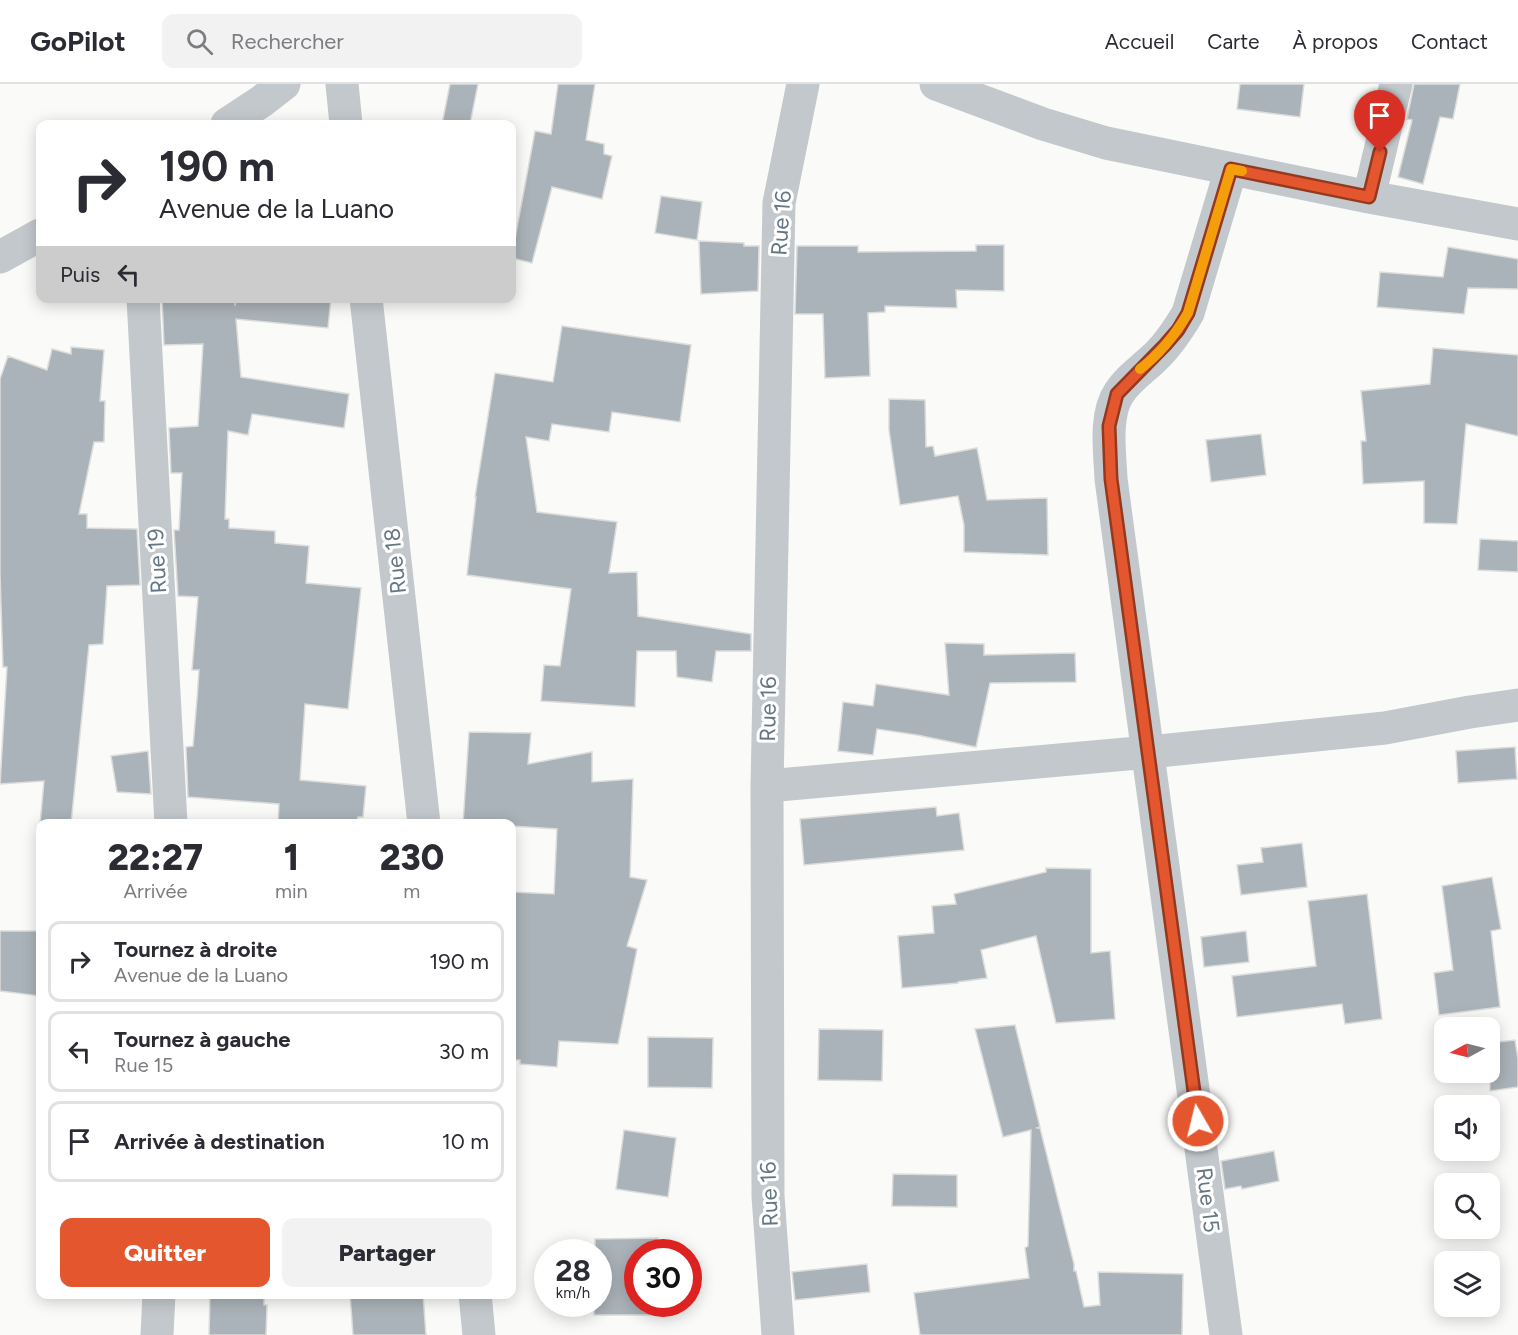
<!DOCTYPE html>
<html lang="fr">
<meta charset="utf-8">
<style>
:root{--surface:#fff;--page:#f2f2f3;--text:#2b2b33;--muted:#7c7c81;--line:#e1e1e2;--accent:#e4572e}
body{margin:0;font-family:Figtree,sans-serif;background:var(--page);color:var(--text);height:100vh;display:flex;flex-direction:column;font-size:22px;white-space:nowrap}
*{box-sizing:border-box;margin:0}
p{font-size:20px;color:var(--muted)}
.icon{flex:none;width:33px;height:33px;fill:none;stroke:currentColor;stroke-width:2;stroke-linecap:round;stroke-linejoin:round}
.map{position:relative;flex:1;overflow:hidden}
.sheet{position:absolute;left:36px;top:735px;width:480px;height:480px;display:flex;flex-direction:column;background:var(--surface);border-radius:12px;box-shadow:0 3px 15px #0003}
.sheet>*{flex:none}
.banner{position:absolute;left:36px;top:36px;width:480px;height:183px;border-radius:12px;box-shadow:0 3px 15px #0003;background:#fff;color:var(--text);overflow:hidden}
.needle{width:39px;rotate:263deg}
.fabs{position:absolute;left:1434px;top:933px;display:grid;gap:12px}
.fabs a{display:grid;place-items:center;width:66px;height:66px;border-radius:12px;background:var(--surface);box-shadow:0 3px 15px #0003;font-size:30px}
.speed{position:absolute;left:534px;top:1155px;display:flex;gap:12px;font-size:30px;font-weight:700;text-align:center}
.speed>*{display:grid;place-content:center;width:78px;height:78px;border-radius:50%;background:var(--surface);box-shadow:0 3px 15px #0003;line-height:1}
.speed small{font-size:15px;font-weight:400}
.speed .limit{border:9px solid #d22;background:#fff;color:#111}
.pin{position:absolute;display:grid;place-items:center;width:51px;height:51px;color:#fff;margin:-62px -26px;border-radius:50% 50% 50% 0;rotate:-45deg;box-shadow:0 0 6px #0007}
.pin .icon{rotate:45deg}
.me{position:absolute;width:66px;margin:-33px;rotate:352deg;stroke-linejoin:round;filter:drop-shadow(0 0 4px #0008)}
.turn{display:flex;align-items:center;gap:21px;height:126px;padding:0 24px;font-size:27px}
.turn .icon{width:78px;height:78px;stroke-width:2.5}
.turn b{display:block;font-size:42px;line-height:51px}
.then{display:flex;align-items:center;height:57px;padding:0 24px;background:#0003;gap:12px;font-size:22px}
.eta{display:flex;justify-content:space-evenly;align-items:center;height:102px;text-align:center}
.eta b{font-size:36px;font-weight:800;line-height:42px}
.button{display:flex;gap:12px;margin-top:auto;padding:12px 24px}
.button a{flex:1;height:69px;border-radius:12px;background:var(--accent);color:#fff;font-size:24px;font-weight:800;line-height:69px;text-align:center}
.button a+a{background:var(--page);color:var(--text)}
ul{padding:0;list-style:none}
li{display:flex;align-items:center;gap:18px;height:81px;margin:0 12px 9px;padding:0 12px;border:3px solid var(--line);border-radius:12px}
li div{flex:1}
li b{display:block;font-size:22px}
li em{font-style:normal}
header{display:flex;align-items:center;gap:36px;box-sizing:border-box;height:84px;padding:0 30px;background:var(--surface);border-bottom:2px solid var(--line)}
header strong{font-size:28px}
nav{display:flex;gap:33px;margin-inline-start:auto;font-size:21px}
.search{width:420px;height:54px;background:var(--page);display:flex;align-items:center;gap:15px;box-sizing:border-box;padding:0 21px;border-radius:12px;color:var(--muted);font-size:22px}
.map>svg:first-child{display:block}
.building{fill:#aab3b9;stroke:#dcdcda;stroke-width:1.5}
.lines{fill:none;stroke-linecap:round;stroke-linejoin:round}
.street{stroke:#c3c8cc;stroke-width:33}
.route-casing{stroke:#94391e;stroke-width:15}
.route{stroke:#e4572e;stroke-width:10}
.slow{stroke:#f59e0b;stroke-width:10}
.labels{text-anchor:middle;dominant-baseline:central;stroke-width:6;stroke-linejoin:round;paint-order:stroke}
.street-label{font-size:22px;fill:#657683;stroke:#fff}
</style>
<header>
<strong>GoPilot</strong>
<div class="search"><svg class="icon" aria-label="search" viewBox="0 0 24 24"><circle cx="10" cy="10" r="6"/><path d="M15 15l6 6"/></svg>Rechercher</div>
<nav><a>Accueil</a><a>Carte</a><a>À propos</a><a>Contact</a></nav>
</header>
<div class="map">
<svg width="1518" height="1251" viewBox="0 0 1518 1251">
<rect width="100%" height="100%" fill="#fafaf8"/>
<path class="building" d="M 450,0 L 478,0 L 470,40 L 442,40 Z
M 558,0 L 595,0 L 586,56 L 604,60 L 604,70 L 612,72 L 602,115 L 552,103 L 532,179 L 512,174 L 512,171 L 535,47 L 551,50 Z
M 1240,0 L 1304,0 L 1300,33 L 1237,25 Z
M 1414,0 L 1460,0 L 1453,35 L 1440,33 L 1423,100 L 1398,93 L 1412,36 L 1407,35 Z
M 661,112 L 702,118 L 697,156 L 655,149 Z
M 699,157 L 744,159 L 744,162 L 759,162 L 758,207 L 701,210 Z
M 976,161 L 1004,161 L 1004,207 L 956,206 L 957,224 L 885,222 L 885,228 L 868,229 L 870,292 L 825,294 L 823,230 L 795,230 L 797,162 L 858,162 L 858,168 L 976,167 Z
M 1448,163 L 1518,175 L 1518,205 L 1468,204 L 1464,230 L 1377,223 L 1380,188 L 1443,193 Z
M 162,214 L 235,214 L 235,222 L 236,214 L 331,214 L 328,244 L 236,235 L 241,293 L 349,310 L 344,344 L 252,330 L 248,351 L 228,347 L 225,435 L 229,435 L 229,444 L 275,447 L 275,459 L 309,462 L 306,499 L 361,504 L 348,625 L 305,620 L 300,696 L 366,702 L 363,733 L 358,733 L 357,740 L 278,740 L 279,720 L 188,713 L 186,663 L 193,662 L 197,615 L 199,586 L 192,586 L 198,513 L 178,512 L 174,446 L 179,446 L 182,389 L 171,389 L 169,344 L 198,342 L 203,260 L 164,261 Z
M 562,242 L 691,261 L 680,338 L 612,328 L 609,348 L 552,340 L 549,357 L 526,353 L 537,428 L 617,438 L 609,489 L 637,488 L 638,532 L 751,550 L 751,567 L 716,567 L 712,598 L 677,593 L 676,567 L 637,567 L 635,623 L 541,617 L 544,581 L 560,582 L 571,505 L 467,491 L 476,413 L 475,413 L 495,289 L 553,298 Z
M 71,263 L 104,266 L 100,317 L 105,317 L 104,358 L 94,358 L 79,430 L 87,430 L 87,444 L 137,445 L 140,501 L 107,502 L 103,560 L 89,561 L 71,740 L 40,740 L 44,697 L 0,700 L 7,583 L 3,583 L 0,491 L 0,295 L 8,272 L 47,286 L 52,265 L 71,270 Z
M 1433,264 L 1518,271 L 1518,352 L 1466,340 L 1457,440 L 1424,439 L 1424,397 L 1363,400 L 1361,357 L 1366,357 L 1361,307 L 1430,300 Z
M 889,315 L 925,316 L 926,363 L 933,362 L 935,372 L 977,364 L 987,416 L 1047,414 L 1048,471 L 964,468 L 964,441 L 958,412 L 900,421 L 889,346 Z
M 1261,350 L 1266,391 L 1211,398 L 1206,356 Z
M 1480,455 L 1518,457 L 1518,488 L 1478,486 Z
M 945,559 L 984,560 L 984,571 L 1075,569 L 1076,598 L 990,599 L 976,663 L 917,651 L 877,645 L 873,671 L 838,667 L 843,618 L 873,622 L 876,600 L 949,611 Z
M 469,648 L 531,649 L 528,680 L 592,668 L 592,698 L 633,695 L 630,793 L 647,796 L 627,862 L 637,865 L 618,960 L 559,957 L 557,983 L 520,980 L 520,976 L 512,976 L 512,808 L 554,810 L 557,745 L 512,742 L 512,740 L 463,740 Z
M 1515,663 L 1517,695 L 1458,699 L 1456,667 Z
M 148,667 L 151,710 L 117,708 L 111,672 Z
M 936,723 L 937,732 L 959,729 L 964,766 L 804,781 L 800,735 Z
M 1302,759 L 1307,803 L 1241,811 L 1237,781 L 1263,778 L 1261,764 Z
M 1046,784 L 1091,785 L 1091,869 L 1110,867 L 1115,935 L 1056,939 L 1036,852 L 981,866 L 987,894 L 958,898 L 958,899 L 902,904 L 898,852 L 934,849 L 932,822 L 956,820 L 954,810 L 1046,788 Z
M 1492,793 L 1501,845 L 1491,847 L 1500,923 L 1439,931 L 1434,889 L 1453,886 L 1442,802 Z
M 1367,810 L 1382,935 L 1345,940 L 1342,920 L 1237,933 L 1232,892 L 1316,882 L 1308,817 Z
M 0,847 L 40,847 L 40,912 L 0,907 Z
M 1246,847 L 1249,878 L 1204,883 L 1201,853 Z
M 1015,941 L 1040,1043 L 1036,1044 L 1040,1044 L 1074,1180 L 1074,1187 L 1076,1187 L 1084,1223 L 1100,1221 L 1098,1188 L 1183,1190 L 1182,1251 L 920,1251 L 914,1209 L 1029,1194 L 1025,1164 L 1028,1162 L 1031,1046 L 1003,1053 L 975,945 Z
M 819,945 L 883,946 L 882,997 L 818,996 Z
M 648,953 L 713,954 L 712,1004 L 648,1003 Z
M 1515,956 L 1518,975 L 1518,1003 L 1490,1007 L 1490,959 Z
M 624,1046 L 676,1054 L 668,1113 L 616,1105 Z
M 1274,1067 L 1279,1097 L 1242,1105 L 1241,1102 L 1225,1105 L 1221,1077 Z
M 893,1090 L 957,1091 L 957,1123 L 892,1122 Z
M 658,1154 L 657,1168 L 638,1168 L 638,1220 L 657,1220 L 657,1231 L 594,1231 L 594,1220 L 598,1220 L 598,1168 L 595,1168 L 595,1155 Z
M 867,1180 L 870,1208 L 795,1216 L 792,1188 Z
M 210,1210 L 264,1210 L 264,1221 L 267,1221 L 266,1251 L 209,1251 Z
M 350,1210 L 423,1210 L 426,1251 L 353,1251 Z"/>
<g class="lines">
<path class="street" d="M 342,0 L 346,40
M 936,0 L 1043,40 L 1106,59 L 1369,113 L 1518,140
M 227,40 L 262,17 L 284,0
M 1369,113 L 1396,0
M 0,173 L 40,151
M 143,214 L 171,740
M 366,214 L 424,740
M 767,702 L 1149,668 L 1385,644 L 1470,628 L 1518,621
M 475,1210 L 479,1251
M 157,1251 L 159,1210
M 778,1251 L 768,1112 L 767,702 L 779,119 L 803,0
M 1226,1251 L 1111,395 C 1110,370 1104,331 1119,309 C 1127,296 1140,287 1152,276 C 1167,263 1178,246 1188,229 L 1231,85"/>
</g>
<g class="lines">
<defs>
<path id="route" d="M 1198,1037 L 1111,395 L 1109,342 L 1117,310 L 1165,261 L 1178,246 L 1188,229 L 1231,85 L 1369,113 L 1380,68"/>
</defs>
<use href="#route" class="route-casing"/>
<use href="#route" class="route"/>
<path class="slow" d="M 1140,285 C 1160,270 1175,251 1188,229 L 1231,85 L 1242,87"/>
</g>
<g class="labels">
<g class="street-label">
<text transform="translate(781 139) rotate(-86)">Rue 16</text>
<text transform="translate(157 477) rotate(-93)">Rue 19</text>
<text transform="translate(395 477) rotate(-96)">Rue 18</text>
<text transform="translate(768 625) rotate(-89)">Rue 16</text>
<text transform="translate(769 1110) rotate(-92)">Rue 16</text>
<text transform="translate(1208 1116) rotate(83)">Rue 15</text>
</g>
</g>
</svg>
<div class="fabs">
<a><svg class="needle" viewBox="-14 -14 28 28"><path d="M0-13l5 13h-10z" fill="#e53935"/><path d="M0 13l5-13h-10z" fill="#7c7c81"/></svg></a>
<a><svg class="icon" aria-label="sound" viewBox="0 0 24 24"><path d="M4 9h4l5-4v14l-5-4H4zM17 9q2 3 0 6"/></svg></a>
<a><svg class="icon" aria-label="search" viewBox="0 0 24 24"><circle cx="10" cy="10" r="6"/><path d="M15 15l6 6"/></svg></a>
<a><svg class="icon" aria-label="layers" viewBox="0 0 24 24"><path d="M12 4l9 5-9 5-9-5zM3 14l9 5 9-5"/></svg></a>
</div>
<div class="speed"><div>28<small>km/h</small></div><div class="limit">30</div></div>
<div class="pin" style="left:1380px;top:68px;background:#d93025"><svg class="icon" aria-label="arrive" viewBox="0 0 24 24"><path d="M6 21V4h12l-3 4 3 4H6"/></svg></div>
<svg class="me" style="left:1198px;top:1037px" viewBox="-20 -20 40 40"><circle r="17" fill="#e4572e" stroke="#fff" stroke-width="3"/><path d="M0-11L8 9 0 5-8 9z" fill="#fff"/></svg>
<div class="banner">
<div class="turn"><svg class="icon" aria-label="right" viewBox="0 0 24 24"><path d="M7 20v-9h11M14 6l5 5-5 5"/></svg><div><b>190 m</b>Avenue de la Luano</div></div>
<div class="then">Puis<svg class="icon" aria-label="left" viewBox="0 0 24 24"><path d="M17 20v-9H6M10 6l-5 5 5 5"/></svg></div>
</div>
<section class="sheet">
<div class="eta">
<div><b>22:27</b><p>Arrivée</p></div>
<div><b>1</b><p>min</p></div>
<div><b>230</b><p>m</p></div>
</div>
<ul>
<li><svg class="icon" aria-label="right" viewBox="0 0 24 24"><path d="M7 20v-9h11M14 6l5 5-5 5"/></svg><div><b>Tournez à droite</b><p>Avenue de la Luano</p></div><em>190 m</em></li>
<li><svg class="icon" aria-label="left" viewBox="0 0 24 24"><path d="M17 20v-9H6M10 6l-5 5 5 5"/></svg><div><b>Tournez à gauche</b><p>Rue 15</p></div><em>30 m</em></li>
<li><svg class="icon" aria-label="arrive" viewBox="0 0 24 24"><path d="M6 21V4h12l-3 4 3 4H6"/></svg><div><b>Arrivée à destination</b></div><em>10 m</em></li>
</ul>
<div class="button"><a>Quitter</a><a>Partager</a></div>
</section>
</div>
